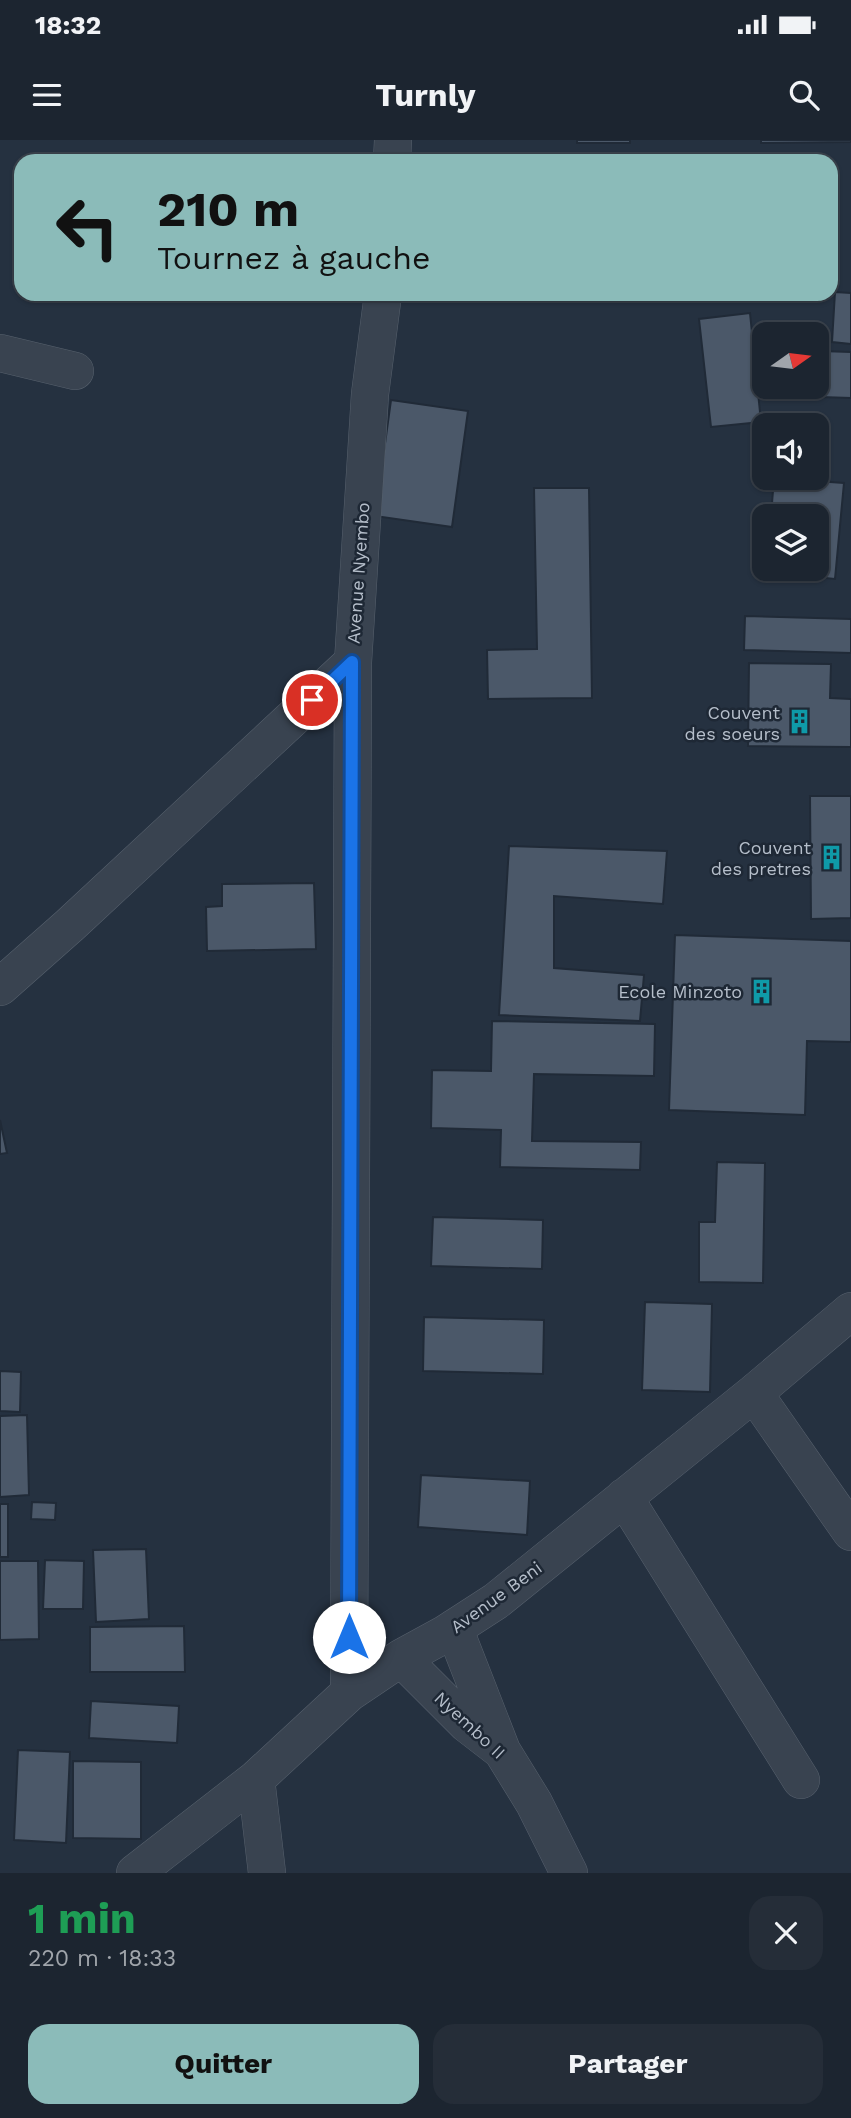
<!DOCTYPE html>
<html lang="fr">
<meta charset="utf-8">
<style>
:root{--surface:#1c2530;--page:#252d38;--text:#f1f3f6;--muted:#a0a5ab;--line:#3a424c;--accent:#8bbbb9}
body{margin:0;font-family:"Work Sans",sans-serif;background:var(--page);color:var(--text);height:100vh;display:flex;flex-direction:column;font-size:26px;white-space:nowrap}
*{box-sizing:border-box;margin:0}
p{font-size:23px;color:var(--muted)}
.icon{flex:none;width:38px;height:38px;fill:none;stroke:currentColor;stroke-width:2;stroke-linecap:round;stroke-linejoin:round}
.map{position:relative;height:1733px;overflow:hidden}
.panel{display:flex;flex-direction:column;background:var(--surface);flex:1}
.panel>*{flex:none}
.banner{position:absolute;left:14px;top:14px;width:824px;height:147px;border-radius:21px;box-shadow:0 2px 5px #0004,0 0 0 2px var(--line);background:#8bbbb9;color:#111;overflow:hidden}
.needle{width:46px;rotate:76deg}
.controls{position:absolute;left:752px;top:182px;display:grid;gap:14px}
.controls a{display:grid;place-items:center;width:77px;height:77px;border-radius:14px;background:var(--surface);box-shadow:0 2px 5px #0004,0 0 0 2px var(--line);font-size:35px}
.pin{position:absolute;display:grid;place-items:center;width:60px;height:60px;color:#fff;margin:-30px;border:4px solid #fff;border-radius:50%;box-shadow:0 2px 7px #0007}
.me{position:absolute;width:77px;margin:-38px;rotate:0deg;stroke-linejoin:round;filter:drop-shadow(0 0 5px #0008)}
.turn{display:flex;align-items:center;gap:24px;height:147px;padding:0 28px;font-size:32px}
.turn .icon{width:91px;height:91px;stroke-width:2.5}
.turn b{display:block;font-size:49px;line-height:60px}
.round{display:grid;place-items:center;flex:none;width:74px;height:74px;border-radius:21px;background:var(--page)}
.summary{display:flex;align-items:center;justify-content:space-between;height:119px;padding:0 28px}
h1{font-size:42px;font-weight:700;line-height:52px;color:#1e9e55}
.action{display:flex;gap:14px;margin-top:auto;padding:14px 28px}
.action a{flex:1;height:80px;border-radius:21px;background:var(--accent);color:#111;font-size:28px;font-weight:700;line-height:80px;text-align:center}
.action a+a{background:var(--page);color:var(--text)}
.status{display:flex;justify-content:space-between;align-items:center;height:49px;padding:0 35px;background:var(--surface);direction:ltr}
.status svg{height:19px;fill:currentColor}
header{display:flex;justify-content:space-between;align-items:center;height:91px;padding:0 28px;background:var(--surface);font-size:32px;font-weight:700}
.map>svg:first-child{display:block}
.building{fill:#4b5869;stroke:#202a37;stroke-width:2}
.lines{fill:none;stroke-linecap:round;stroke-linejoin:round}
.minor-casing{stroke:#57616d;stroke-width:38}
.minor{stroke:#394350;stroke-width:37}
.route-casing{stroke:#114b97;stroke-width:18}
.route{stroke:#1a73e8;stroke-width:12}
.labels{text-anchor:middle;dominant-baseline:central;stroke-width:5;stroke-linejoin:round;paint-order:stroke}
.street-label{font-size:18px;fill:#b5beca;stroke:#1e2835}
.poi-label{font-size:18px;fill:#b5beca;stroke:#1e2835;text-anchor:end}
</style>
<div class="status"><b>18:32</b><svg viewBox="0 0 49 12"><path d="M0 12V9h3v3zM5 12V6h3v6zM10 12V3h3v9zM15 12V0h3v12zM26 1h20v11H26zM47 4h2v5h-2z"/></svg></div>
<header><svg class="icon" aria-label="menu" viewBox="0 0 24 24"><path d="M4 6h16M4 12h16M4 18h16"/></svg>Turnly<svg class="icon" aria-label="search" viewBox="0 0 24 24"><circle cx="10" cy="10" r="6"/><path d="M15 15l6 6"/></svg></header>
<div class="map">
<svg width="851" height="1733" viewBox="0 0 851 1733">
<rect width="100%" height="100%" fill="#253140"/>
<path class="building" d="M 577,0 L 630,0 L 630,3 L 577,3 Z
M 761,0 L 851,0 L 851,2 L 761,3 Z
M 835,152 L 851,153 L 851,204 L 832,202 Z
M 750,173 L 761,282 L 711,287 L 699,179 Z
M 821,211 L 851,212 L 851,258 L 820,257 Z
M 391,260 L 468,271 L 452,387 L 375,376 Z
M 774,338 L 844,343 L 835,439 L 766,432 L 766,429 L 817,429 L 817,376 L 771,376 Z
M 534,348 L 589,348 L 592,558 L 488,559 L 487,510 L 537,509 Z
M 745,476 L 851,479 L 851,513 L 744,510 Z
M 749,523 L 831,524 L 830,558 L 851,559 L 851,607 L 748,606 Z
M 810,656 L 851,656 L 851,778 L 811,779 Z
M 509,706 L 667,711 L 663,764 L 554,756 L 554,828 L 644,835 L 640,881 L 499,875 Z
M 314,743 L 316,809 L 207,811 L 206,767 L 222,766 L 222,744 Z
M 675,795 L 851,801 L 851,902 L 807,901 L 805,975 L 669,970 Z
M 492,881 L 655,884 L 654,936 L 534,934 L 532,1001 L 641,1002 L 640,1030 L 500,1027 L 501,990 L 431,988 L 432,930 L 491,931 Z
M 0,980 L 7,1013 L 0,1014 Z
M 717,1022 L 765,1023 L 763,1143 L 699,1142 L 699,1082 L 715,1082 Z
M 433,1077 L 543,1080 L 542,1129 L 431,1126 Z
M 645,1162 L 712,1164 L 710,1252 L 642,1250 Z
M 424,1177 L 544,1180 L 543,1234 L 423,1231 Z
M 0,1231 L 21,1232 L 20,1272 L 0,1271 Z
M 27,1275 L 29,1355 L 0,1357 L 0,1276 Z
M 421,1335 L 530,1341 L 527,1395 L 418,1387 Z
M 32,1362 L 56,1363 L 55,1380 L 31,1379 Z
M 0,1364 L 8,1364 L 8,1417 L 0,1417 Z
M 146,1409 L 149,1479 L 96,1482 L 93,1410 Z
M 45,1420 L 84,1421 L 83,1469 L 43,1469 Z
M 0,1421 L 38,1421 L 39,1499 L 0,1500 Z
M 184,1486 L 185,1532 L 90,1532 L 90,1487 Z
M 91,1561 L 179,1566 L 177,1603 L 89,1598 Z
M 18,1610 L 70,1612 L 66,1703 L 14,1700 Z
M 73,1621 L 141,1622 L 141,1699 L 73,1698 Z"/>
<g class="lines">
<defs>
<path id="minor" d="M 392,21 L 393,0
M 0,213 L 75,231
M 0,847 L 70,785 L 353,522
M 754,1253 L 851,1392
M 624,1357 L 801,1640
M 454,1488 L 502,1611
M 401,1518 L 467,1584 L 502,1611 L 534,1663 L 569,1733
M 349,1553 L 353,522 L 370,254 L 383,154
M 256,1639 L 267,1733
M 135,1733 L 256,1639 L 349,1553 L 401,1518 L 445,1494 L 496,1461 L 754,1253 L 851,1171"/>
</defs>
<use href="#minor" class="minor-casing"/>
<use href="#minor" class="minor"/>
</g>
<g class="lines">
<defs>
<path id="route" d="M 312,560 L 352,522 L 349,1497"/>
</defs>
<use href="#route" class="route-casing"/>
<use href="#route" class="route"/>
</g>
<defs>
<symbol id="building-bare" viewBox="-9 -9 18 18"><path d="M-4-6H4V6H1V3H-1V6H-4ZM-2.5-4.3h1.7v1.8h-1.7ZM.8-4.3h1.7v1.8H.8ZM-2.5-1h1.7V.8h-1.7ZM.8-1h1.7V.8H.8Z" fill="#0f9aa8" stroke="#1e2835" stroke-width="2.5" paint-order="stroke"/></symbol>
</defs>
<g fill-rule="evenodd">
<use href="#building-bare" x="782" y="564" width="35" height="35"/>
<use href="#building-bare" x="814" y="700" width="35" height="35"/>
<use href="#building-bare" x="744" y="834" width="35" height="35"/>
</g>
<g class="labels">
<g class="street-label">
<text transform="translate(358 433) rotate(-86)">Avenue Nyembo</text>
<text transform="translate(496 1457) rotate(-36)">Avenue Beni</text>
<text transform="translate(470 1585) rotate(43)">Nyembo II</text>
</g>
<g class="poi-label">
<text x="780" y="572">Couvent<tspan x="780" dy="21">des soeurs</tspan></text>
<text x="811" y="707">Couvent<tspan x="811" dy="21">des pretres</tspan></text>
<text x="742" y="851">Ecole Minzoto</text>
</g>
</g>
</svg>
<div class="controls">
<a><svg class="needle" viewBox="-14 -14 28 28"><path d="M0-13l5 13h-10z" fill="#e53935"/><path d="M0 13l5-13h-10z" fill="#a0a5ab"/></svg></a>
<a><svg class="icon" aria-label="sound" viewBox="0 0 24 24"><path d="M4 9h4l5-4v14l-5-4H4zM17 9q2 3 0 6"/></svg></a>
<a><svg class="icon" aria-label="layers" viewBox="0 0 24 24"><path d="M12 4l9 5-9 5-9-5zM3 14l9 5 9-5"/></svg></a>
</div>
<div class="pin" style="left:312px;top:560px;background:#d93025"><svg class="icon" aria-label="arrive" viewBox="0 0 24 24"><path d="M6 21V4h12l-3 4 3 4H6"/></svg></div>
<svg class="me" style="left:349px;top:1497px" viewBox="-20 -20 40 40"><circle r="19" fill="#fff"/><path d="M0-13L10 11 0 6-10 11z" fill="#1a73e8"/></svg>
<div class="banner">
<div class="turn"><svg class="icon" aria-label="left" viewBox="0 0 24 24"><path d="M17 20v-9H6M10 6l-5 5 5 5"/></svg><div><b>210 m</b>Tournez à gauche</div></div>
</div>
</div>
<section class="panel">
<div class="summary"><div><h1>1 min</h1><p>220 m · 18:33</p></div><a class="round"><svg class="icon" aria-label="close" viewBox="0 0 24 24"><path d="M6 6l12 12M18 6L6 18"/></svg></a></div>
<div class="action"><a>Quitter</a><a>Partager</a></div>
</section>
